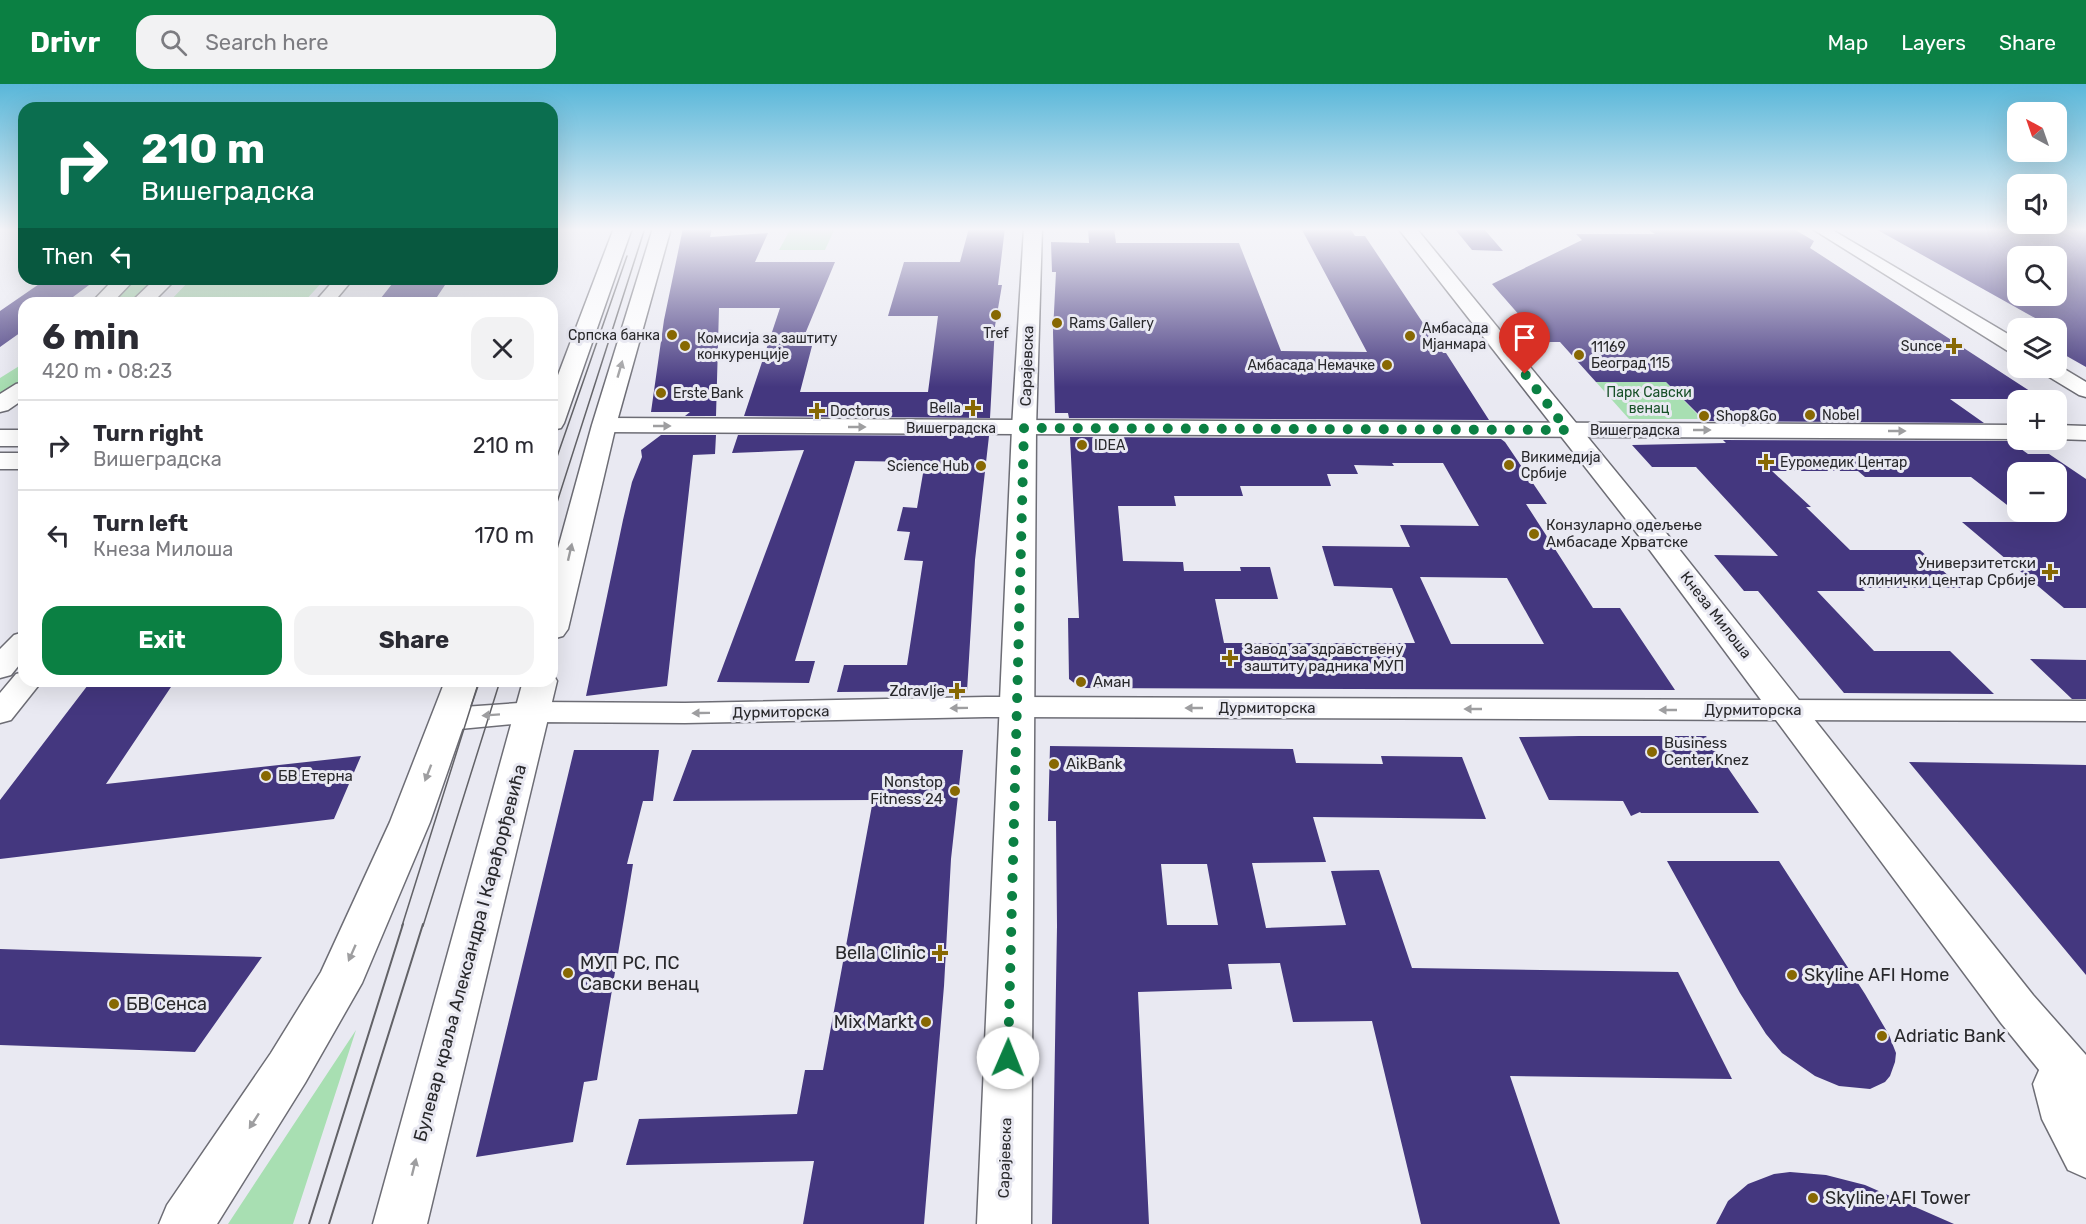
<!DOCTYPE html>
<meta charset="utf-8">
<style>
:root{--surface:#fff;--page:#f2f2f3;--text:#2b2b33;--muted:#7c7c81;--line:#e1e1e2;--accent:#0b8043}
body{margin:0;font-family:Rubik,sans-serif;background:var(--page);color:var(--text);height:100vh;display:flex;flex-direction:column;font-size:22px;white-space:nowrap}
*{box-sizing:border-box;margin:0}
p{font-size:20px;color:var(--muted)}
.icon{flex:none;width:33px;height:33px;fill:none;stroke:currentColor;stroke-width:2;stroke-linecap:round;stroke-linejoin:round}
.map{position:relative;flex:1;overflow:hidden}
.drawer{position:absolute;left:18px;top:213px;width:540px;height:390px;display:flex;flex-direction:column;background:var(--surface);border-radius:18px;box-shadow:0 6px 24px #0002}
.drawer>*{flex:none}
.hud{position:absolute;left:18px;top:18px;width:540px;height:183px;border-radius:18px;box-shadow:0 6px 24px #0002;background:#0b6e4f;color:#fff;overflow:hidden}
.needle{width:39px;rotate:320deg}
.buttons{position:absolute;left:2007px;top:18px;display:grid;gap:12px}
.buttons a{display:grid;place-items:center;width:60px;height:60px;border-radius:12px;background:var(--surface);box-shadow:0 6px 24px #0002;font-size:30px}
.pin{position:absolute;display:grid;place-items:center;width:51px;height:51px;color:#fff;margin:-62px -26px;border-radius:50% 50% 50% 0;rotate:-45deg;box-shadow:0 0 6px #0007}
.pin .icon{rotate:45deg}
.me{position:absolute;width:66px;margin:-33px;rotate:1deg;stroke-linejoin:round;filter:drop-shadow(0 0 4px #0008)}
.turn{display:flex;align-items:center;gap:21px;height:126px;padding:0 24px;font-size:27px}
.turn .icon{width:78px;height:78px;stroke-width:2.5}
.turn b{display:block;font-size:42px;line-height:51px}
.then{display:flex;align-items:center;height:57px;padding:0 24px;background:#0003;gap:12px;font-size:22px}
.round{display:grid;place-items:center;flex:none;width:63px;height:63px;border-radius:18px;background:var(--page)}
.overview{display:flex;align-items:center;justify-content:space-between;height:102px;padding:0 24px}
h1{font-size:36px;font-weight:700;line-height:45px}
.button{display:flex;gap:12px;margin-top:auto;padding:12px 24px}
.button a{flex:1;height:69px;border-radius:18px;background:var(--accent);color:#fff;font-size:24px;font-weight:700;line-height:69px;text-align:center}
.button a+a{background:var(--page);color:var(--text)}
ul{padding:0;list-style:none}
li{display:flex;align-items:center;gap:18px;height:90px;padding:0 24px;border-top:2px solid var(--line)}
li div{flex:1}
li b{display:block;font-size:22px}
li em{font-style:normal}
header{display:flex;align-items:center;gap:36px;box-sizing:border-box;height:84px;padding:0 30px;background:var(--accent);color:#fff}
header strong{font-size:28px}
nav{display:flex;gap:33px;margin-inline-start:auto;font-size:21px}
.search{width:420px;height:54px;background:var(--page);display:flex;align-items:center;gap:15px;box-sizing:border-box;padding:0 21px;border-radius:18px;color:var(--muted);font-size:22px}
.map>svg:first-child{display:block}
.green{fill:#a8dfb2}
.building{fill:#44377f;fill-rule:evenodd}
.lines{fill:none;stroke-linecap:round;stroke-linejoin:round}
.minor-casing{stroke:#6d6d75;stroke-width:3}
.tertiary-casing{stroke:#6d6d75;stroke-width:3}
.secondary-casing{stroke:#6d6d75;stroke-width:3}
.primary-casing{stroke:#6d6d75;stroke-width:3}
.trunk-casing{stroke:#6d6d75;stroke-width:3}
.minor{fill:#fff;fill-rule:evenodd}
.tertiary{fill:#fff;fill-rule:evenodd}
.secondary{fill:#fff;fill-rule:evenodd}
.primary{fill:#fff;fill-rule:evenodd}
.trunk{fill:#fff;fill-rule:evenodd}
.tram-far1{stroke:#626267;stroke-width:1.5}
.tram{stroke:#626267;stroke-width:2}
.oneway{fill:#9e9ea0}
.route{stroke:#0b8043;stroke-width:10;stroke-dasharray:0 18}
.poi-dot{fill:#876803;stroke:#e9e9f2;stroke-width:2}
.labels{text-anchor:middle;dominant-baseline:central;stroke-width:6;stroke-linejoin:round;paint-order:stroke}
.far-poi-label{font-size:14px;fill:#28282b;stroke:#e9e9f2;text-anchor:start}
.far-park-label{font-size:14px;fill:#185129;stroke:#e9e9f2}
.far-street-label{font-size:14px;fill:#28282b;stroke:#e9e9f2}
.street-label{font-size:15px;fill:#28282b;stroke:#e9e9f2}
.poi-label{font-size:15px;fill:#28282b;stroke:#e9e9f2;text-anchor:start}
.near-street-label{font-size:18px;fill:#28282b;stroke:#e9e9f2}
.near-poi-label{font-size:18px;fill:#28282b;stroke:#e9e9f2;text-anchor:start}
</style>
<header>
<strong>Drivr</strong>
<div class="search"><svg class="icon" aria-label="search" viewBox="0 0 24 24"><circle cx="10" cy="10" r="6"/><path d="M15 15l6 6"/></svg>Search here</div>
<nav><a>Map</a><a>Layers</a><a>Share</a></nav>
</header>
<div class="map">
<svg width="2086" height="1140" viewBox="0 0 2086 1140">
<rect width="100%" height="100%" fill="#e9e9f2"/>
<path class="green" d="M 791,144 L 835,144 L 825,166 L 779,166 Z
M 125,195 L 166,195 L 140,219 L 101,219 Z
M 191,195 L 325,195 L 303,219 L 168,219 Z
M 24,279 L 24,305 L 0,317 L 0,294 Z
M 1596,298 L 1666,298 L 1702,335 L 1629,335 Z
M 356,946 L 293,1140 L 228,1140 Z"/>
<path class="building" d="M 683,144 L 712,144 L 710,153 L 768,149 L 755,178 L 835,178 L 800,262 L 812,262 L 800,308 L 928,308 L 938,232 L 888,232 L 904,178 L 960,178 L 969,144 L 1005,144 L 998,201 L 1002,201 L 995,242 L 990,334 L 744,332 L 780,224 L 719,224 L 716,332 L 685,332 L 690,328 L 651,328 L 664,236 Z
M 1088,144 L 1114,144 L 1116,159 L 1239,159 L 1281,267 L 1367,268 L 1301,144 L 1350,144 L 1355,152 L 1365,152 L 1443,269 L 1446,269 L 1489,336 L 1069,334 L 1068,329 L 1055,329 L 1053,248 L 1056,188 L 1052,188 L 1051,158 L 1089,159 Z
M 1454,144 L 1483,144 L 1503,167 L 1472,166 Z
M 1668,144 L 1792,144 L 1814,157 L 1810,164 L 2042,315 L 1950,315 L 1984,339 L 1705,337 L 1666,298 L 1596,298 L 1560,258 L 1543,258 L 1492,200 L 1582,156 L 1576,150 L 1655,150 L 1649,146 L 1670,145 Z
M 1874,144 L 2086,144 L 2086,283 L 2056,266 L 2056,244 L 2053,244 ZM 2018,172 L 2056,172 L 2056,212 L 2018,212 Z
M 97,195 L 65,219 L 24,219 L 24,246 L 0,263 L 0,227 L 45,196 Z
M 396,195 L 449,195 L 433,219 L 377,219 Z
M 661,351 L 716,351 L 715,370 L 693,371 L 667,602 L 586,612 L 623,436 L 632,398 L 642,373 L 641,366 Z
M 738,351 L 989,352 L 975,476 L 967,607 L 837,608 L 844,581 L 907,581 L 923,477 L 904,476 L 910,448 L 897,447 L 903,423 L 917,424 L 925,378 L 855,377 L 795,577 L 815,577 L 809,599 L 717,598 L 804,366 L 732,369 Z
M 1070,353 L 1501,355 L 1505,358 L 1547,420 L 1526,420 L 1593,524 L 1620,524 L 1675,606 L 1081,604 L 1069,595 L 1068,534 L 1079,534 ZM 1392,379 L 1443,379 L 1479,442 L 1400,441 L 1410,463 L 1322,462 L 1334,502 L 1392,504 L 1415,559 L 1224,559 L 1215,515 L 1278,515 L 1270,483 L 1240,483 L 1241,487 L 1184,487 L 1183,478 L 1123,477 L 1118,422 L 1176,422 L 1174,412 L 1243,412 L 1240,402 L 1331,402 L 1327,390 L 1358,390 L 1354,381 L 1394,382 ZM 1420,493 L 1507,494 L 1544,560 L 1451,560 Z
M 1723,356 L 2010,357 L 2028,370 L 2049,370 L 2086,395 L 2086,524 L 2064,524 L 1962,438 L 2029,438 L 1971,393 L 1865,393 L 1858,387 L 1772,387 L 1811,423 L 1806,423 L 1850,466 L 1920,466 L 1962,504 L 1862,504 L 1865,507 L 1817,507 L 1874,567 L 1950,567 L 1994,610 L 1844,609 L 1758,507 L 1744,507 L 1714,471 L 1778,472 L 1696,383 L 1652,383 L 1632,361 L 1726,359 ZM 2018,388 L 2056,388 L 2056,428 L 2018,428 Z
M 2030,575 L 2086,576 L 2086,615 L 2072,615 Z
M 91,597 L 175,597 L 106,700 L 361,672 L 334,735 L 0,775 L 0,716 Z
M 1579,652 L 1706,652 L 1759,729 L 1641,729 L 1640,728 L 1631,732 L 1623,717 L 1549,716 L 1519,653 Z
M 1050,662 L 1293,665 L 1296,679 L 1383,680 L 1381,672 L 1462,673 L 1486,735 L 1313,733 L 1326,778 L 1252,779 L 1266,844 L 1346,841 L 1331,787 L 1379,786 L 1412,884 L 1678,888 L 1732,995 L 1510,992 L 1560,1140 L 1421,1140 L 1372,937 L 1293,938 L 1280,879 L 1228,880 L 1232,905 L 1138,908 L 1149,1140 L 1052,1140 L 1057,842 L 1056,737 L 1048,737 ZM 1161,780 L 1207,780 L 1218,841 L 1167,841 Z
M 574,666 L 659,666 L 653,717 L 643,717 L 627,780 L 633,780 L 597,996 L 584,998 L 573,1058 L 476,1073 Z
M 692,666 L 963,666 L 951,775 L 944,902 L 924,1140 L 803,1140 L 814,1077 L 626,1081 L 639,1035 L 797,1030 L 805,986 L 823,986 L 873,716 L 673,717 Z
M 1909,678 L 2086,681 L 2086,891 Z
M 1667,777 L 1779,777 L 1865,910 L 1889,951 L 1896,969 L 1895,978 L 1890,992 L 1885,998 L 1870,1005 L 1839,1002 L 1815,992 L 1782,969 L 1766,950 L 1740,909 Z
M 0,865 L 151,870 L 262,873 L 195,968 L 0,961 Z
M 1790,1088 L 1826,1091 L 1865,1101 L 1954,1140 L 1716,1140 L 1728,1117 L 1748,1100 L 1774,1090 Z"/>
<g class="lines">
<defs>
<path id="minor" d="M 1811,144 L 1829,144 L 2018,256 L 2018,271 L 2011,269 Z
M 335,195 L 353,195 L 333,219 L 314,219 Z
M 2056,280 L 2086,298 L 2086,313 L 2079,311 L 2041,288 L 2038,284 L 2056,284 Z
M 604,334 L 2018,341 L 2018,355 L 604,348 L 596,346 L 593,341 L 596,336 Z
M 2056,341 L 2086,342 L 2086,356 L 2056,355 Z
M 24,548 L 24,575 L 11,591 L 0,594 L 0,565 L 14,551 Z
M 24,588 L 24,597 L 42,597 L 11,636 L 0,639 L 0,609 L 16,590 Z
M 986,613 L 2086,617 L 2086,637 L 986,633 L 685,639 L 533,638 L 449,646 L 438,643 L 433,635 L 438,627 L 449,624 L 533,618 L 685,619 Z"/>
<path id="tertiary" d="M 1024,144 L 1042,144 L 1036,344 L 1031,1140 L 977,1140 L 1012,344 Z"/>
<path id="secondary" d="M 614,144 L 632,144 L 564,339 L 561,344 L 552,346 L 552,307 Z
M 653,144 L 671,144 L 616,341 L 568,545 L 563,552 L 552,555 L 552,486 L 592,341 Z
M 114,195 L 135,195 L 112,219 L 91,219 Z
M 155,195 L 176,195 L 152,219 L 130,219 Z
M 24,298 L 24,315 L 8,326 L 0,328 L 0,310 L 16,300 Z
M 0,346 L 24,346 L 24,362 L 0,362 Z
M 0,369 L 24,369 L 24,385 L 0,385 Z
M 552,589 L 557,597 L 427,1140 L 373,1140 L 523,597 L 552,597 Z
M 445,597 L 479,597 L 430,738 L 362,899 L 305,999 L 217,1140 L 159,1140 L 167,1121 L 271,969 L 321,888 L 390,738 Z"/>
<path id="primary" d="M 1398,144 L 1416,144 L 1663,445 L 2033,911 L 2086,971 L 2086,1030 L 2069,1023 L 2001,939 L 1643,457 Z"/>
<path id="trunk" d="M 2057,978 L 2074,984 L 2086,1015 L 2086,1094 L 2068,1086 L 2042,1035 L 2033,1000 L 2040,984 Z"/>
</defs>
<use href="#minor" class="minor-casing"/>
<use href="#tertiary" class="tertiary-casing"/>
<use href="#secondary" class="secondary-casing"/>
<use href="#primary" class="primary-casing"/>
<use href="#trunk" class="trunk-casing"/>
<use href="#minor" class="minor"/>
<use href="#tertiary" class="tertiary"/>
<use href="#secondary" class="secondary"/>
<use href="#primary" class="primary"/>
<use href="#trunk" class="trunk"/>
<path class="tram-far1" d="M 552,387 L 627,172
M 552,434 L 645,144
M 402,842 L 479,597
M 423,842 L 500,597"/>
<path class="tram" d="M 309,1140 L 403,840
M 329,1140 L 423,840"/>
</g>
<defs><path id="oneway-solid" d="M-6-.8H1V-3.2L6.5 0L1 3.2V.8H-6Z" transform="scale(1.5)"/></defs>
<g class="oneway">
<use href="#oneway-solid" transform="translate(620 285) rotate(-74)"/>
<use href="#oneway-solid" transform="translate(662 342)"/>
<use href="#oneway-solid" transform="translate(857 343)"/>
<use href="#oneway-solid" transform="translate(1702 346)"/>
<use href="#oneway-solid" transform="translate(1897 347)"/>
<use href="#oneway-solid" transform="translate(570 468) rotate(-77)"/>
<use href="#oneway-solid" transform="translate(959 624) rotate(179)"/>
<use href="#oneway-solid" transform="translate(1194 624) rotate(-180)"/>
<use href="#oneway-solid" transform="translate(1473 625) rotate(-180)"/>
<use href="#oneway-solid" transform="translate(1668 626) rotate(-180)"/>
<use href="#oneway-solid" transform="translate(701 629) rotate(179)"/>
<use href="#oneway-solid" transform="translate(491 631) rotate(176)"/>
<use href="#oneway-solid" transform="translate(428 689) rotate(111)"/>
<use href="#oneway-solid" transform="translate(352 869) rotate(114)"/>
<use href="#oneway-solid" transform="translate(254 1037) rotate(123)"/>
<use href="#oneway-solid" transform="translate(414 1083) rotate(-76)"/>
</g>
<linearGradient id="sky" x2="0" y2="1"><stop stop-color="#59b7d9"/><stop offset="0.48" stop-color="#f5f5f9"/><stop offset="1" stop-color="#f5f5f9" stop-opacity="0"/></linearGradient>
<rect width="2086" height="303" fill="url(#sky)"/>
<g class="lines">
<path class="route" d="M 1008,974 L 1024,344 L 1567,346 L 1525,290"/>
</g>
<g class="poi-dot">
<circle cx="996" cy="231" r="6"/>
<circle cx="1057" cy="239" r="6"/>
<circle cx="672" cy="251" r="6"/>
<circle cx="1410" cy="252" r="6"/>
<circle cx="685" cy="262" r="6"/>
<path d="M1951 253h6v6h6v6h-6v6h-6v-6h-6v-6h6z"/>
<circle cx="1579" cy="271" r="6"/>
<circle cx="1387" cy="281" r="6"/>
<circle cx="661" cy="309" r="6"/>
<path d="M970 315h6v6h6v6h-6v6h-6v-6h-6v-6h6z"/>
<path d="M814 318h6v6h6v6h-6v6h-6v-6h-6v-6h6z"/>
<circle cx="1810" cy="331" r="6"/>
<circle cx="1704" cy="332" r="6"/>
<circle cx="1082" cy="361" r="6"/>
<path d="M1763 369h6v6h6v6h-6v6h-6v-6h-6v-6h6z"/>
<circle cx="1509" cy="381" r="6"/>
<circle cx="981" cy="382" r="6"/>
<circle cx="1534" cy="450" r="6"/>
<path d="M2047 479h6v6h6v6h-6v6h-6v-6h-6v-6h6z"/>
<path d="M1227 565h6v6h6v6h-6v6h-6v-6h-6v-6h6z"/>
<circle cx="1081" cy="598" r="6"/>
<path d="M954 598h6v6h6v6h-6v6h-6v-6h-6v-6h6z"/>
<circle cx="1652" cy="668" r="6"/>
<circle cx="1054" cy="680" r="6"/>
<circle cx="266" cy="692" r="6"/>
<circle cx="955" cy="707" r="6"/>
<path d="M937 860h6v6h6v6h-6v6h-6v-6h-6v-6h6z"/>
<circle cx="568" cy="889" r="6"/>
<circle cx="1792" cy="891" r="6"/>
<circle cx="114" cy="920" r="6"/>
<circle cx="926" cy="938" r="6"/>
<circle cx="1882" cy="952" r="6"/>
<circle cx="1813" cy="1114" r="6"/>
</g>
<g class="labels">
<g class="far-poi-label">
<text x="1069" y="239">Rams Gallery</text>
<text x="1422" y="244">Амбасада<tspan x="1422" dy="16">Мјанмара</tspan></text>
<text x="996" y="249" text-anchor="middle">Tref</text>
<text x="660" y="251" text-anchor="end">Српска банка</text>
<text x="697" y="254">Комисија за заштиту<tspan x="697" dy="16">конкуренције</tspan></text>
<text x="1942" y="262" text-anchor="end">Sunce</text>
<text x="1591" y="263">11169<tspan x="1591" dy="16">Београд 115</tspan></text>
<text x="1375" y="281" text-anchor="end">Амбасада Немачке</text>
<text x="673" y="309">Erste Bank</text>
<text x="961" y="324" text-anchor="end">Bella</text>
<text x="830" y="327">Doctorus</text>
<text x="1822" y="331">Nobel</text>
<text x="1716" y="332">Shop&amp;Go</text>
<text x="1094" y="361">IDEA</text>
<text x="1521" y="373">Викимедија<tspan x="1521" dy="16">Србије</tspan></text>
<text x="1780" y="378">Еуромедик Центар</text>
<text x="969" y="382" text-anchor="end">Science Hub</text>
</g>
<g class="far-park-label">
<text x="1649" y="308">Парк Савски<tspan x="1649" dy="16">венац</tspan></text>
</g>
<g class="far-street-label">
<text x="951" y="344">Вишеградска</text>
<text x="1635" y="346">Вишеградска</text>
</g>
<g class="street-label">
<text transform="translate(1027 282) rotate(-88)">Сарајевска</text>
<text transform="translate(1716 531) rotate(52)">Кнеза Милоша</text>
<text x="1267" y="624">Дурмиторска</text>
<text x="1753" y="626">Дурмиторска</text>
<text transform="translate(781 628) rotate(-1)">Дурмиторска</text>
<text transform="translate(1005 1074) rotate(-88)">Сарајевска</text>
</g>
<g class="poi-label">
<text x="1546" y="441">Конзуларно одељење<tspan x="1546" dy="17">Амбасаде Хрватске</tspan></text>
<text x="2036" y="479" text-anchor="end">Универзитетски<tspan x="2036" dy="17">клинички центар Србије</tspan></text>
<text x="1244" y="565">Завод за здравствену<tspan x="1244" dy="17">заштиту радника МУП</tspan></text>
<text x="1093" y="598">Аман</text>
<text x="945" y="607" text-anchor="end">Zdravlje</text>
<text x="1664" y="659">Business<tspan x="1664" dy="17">Center Knez</tspan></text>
<text x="1066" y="680">AikBank</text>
<text x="278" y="692">БВ Етерна</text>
<text x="943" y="698" text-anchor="end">Nonstop<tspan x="943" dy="17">Fitness 24</tspan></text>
</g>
<g class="near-street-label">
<text transform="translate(470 869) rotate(-75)">Булевар краља Александра I Карађорђевића</text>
</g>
<g class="near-poi-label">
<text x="926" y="869" text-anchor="end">Bella Clinic</text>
<text x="580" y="879">МУП РС, ПС<tspan x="580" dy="21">Савски венац</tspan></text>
<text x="1804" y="891">Skyline AFI Home</text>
<text x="126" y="920">БВ Сенса</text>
<text x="914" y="938" text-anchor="end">Mix Markt</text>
<text x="1894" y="952">Adriatic Bank</text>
<text x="1825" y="1114">Skyline AFI Tower</text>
</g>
</g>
</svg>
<div class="buttons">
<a><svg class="needle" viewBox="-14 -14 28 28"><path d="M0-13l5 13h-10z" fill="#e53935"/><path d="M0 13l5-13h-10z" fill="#7c7c81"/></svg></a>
<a><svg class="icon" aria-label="sound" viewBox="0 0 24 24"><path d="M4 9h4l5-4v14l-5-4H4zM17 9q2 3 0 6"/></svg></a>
<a><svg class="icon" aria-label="search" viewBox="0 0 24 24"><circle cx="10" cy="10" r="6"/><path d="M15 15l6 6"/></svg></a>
<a><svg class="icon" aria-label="layers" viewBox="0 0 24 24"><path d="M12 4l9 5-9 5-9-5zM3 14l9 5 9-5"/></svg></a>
<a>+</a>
<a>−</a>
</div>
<div class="pin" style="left:1525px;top:290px;background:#d93025"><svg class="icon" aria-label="arrive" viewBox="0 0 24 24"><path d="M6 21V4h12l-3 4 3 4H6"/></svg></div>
<svg class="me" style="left:1008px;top:974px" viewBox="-20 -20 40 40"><circle r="19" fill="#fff"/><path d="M0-13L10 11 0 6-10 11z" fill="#0b8043"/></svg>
<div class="hud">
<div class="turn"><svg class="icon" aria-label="right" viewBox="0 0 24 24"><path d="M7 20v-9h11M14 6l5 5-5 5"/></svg><div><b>210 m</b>Вишеградска</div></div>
<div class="then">Then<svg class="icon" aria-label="left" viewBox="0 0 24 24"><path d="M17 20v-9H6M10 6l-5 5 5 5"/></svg></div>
</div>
<section class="drawer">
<div class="overview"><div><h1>6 min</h1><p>420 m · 08:23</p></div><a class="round"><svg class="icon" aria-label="close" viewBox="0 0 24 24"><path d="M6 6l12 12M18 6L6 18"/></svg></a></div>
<ul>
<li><svg class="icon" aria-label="right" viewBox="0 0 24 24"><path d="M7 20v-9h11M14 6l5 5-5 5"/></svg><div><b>Turn right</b><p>Вишеградска</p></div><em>210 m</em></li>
<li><svg class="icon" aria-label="left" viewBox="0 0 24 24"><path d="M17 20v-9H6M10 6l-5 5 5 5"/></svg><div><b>Turn left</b><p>Кнеза Милоша</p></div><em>170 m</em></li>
</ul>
<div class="button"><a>Exit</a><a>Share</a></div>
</section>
</div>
